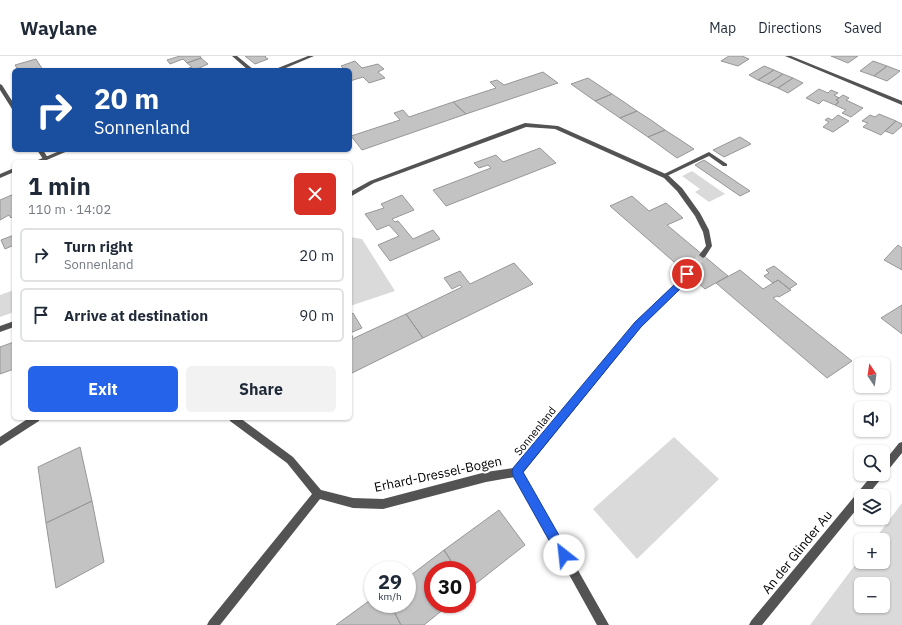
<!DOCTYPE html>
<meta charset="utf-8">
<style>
:root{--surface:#fff;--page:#f2f2f3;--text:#1f2937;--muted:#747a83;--line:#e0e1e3;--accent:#2563eb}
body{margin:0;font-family:"IBM Plex Sans",sans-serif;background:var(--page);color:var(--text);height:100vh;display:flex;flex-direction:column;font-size:15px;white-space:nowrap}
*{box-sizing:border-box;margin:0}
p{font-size:13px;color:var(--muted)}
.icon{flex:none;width:22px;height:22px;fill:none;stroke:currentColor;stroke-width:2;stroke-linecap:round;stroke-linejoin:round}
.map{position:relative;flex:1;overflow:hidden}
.details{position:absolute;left:12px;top:104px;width:340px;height:260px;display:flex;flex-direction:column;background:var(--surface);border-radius:6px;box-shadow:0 1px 3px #0004}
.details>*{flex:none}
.banner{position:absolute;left:12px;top:12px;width:340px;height:84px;border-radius:6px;box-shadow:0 1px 3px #0004;background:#1a4fa0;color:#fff;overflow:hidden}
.needle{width:26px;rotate:347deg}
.controls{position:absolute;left:854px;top:301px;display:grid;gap:8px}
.controls a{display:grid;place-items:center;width:36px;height:36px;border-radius:6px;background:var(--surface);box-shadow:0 1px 3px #0004;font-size:20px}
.speed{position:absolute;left:364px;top:505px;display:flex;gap:8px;font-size:20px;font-weight:700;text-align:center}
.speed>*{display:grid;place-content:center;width:52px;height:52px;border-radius:50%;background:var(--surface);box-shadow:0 1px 3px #0004;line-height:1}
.speed small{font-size:10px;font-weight:400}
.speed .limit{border:6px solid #d22;background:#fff;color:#111}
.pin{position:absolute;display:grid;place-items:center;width:34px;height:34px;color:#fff;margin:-17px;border:2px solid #fff;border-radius:50%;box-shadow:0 1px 4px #0007}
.me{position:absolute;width:44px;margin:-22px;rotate:331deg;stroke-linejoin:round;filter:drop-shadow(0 0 3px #0008)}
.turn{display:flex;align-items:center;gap:14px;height:84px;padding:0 16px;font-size:18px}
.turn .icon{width:52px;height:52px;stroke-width:2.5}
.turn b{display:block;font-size:28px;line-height:34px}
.round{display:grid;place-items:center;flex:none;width:42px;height:42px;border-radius:6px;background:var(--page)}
.head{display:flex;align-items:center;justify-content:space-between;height:68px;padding:0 16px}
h1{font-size:24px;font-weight:700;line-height:30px}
.primary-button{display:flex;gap:8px;margin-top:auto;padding:8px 16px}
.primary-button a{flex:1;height:46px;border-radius:6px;background:var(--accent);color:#fff;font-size:16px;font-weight:700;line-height:46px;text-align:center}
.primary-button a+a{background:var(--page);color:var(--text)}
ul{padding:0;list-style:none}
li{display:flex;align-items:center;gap:12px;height:54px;margin:0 8px 6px;padding:0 8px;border:2px solid var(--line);border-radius:6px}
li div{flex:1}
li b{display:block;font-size:15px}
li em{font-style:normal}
header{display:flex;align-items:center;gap:24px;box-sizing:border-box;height:56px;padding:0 20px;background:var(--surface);border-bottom:1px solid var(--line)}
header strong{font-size:19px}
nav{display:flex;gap:22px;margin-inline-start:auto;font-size:14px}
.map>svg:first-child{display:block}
.green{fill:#dadada;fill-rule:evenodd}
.building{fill:#c3c3c3;stroke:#979797}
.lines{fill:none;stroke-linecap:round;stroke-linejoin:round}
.minor-tunnel{stroke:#d9d9d9;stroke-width:8;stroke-dasharray:8 3.5;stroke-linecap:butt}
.service{fill:#535353;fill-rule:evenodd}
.minor{fill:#535353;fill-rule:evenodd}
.tertiary{fill:#535353;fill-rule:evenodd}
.route{fill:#2563eb;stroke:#184099}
.labels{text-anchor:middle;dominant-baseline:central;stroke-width:4;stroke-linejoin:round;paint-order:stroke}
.street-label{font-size:11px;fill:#000;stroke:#fff}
.near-street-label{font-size:13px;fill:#000;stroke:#fff}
</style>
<header>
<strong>Waylane</strong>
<nav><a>Map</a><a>Directions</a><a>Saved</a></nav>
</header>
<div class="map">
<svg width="902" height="569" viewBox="0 0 902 569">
<rect width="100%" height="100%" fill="#fff"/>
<path class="green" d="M 692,115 L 725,138 L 709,146 L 695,136 L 700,133 L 682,120 Z
M 350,181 L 362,183 L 395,235 L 350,250 Z
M 14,234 L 14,256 L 0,261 L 0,239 Z
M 674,381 L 719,423 L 637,503 L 593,453 Z
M 902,447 L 902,569 L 810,569 L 861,501 L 861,506 L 883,506 L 883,484 L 874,484 ZM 861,528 L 883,528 L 883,550 L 861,550 Z"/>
<path class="building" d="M 180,0 L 200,0 L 201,2 L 187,7 L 183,3 L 170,8 L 167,4 Z
M 245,0 L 266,0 L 265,1 L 268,3 L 255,8 Z
M 729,0 L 742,0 L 749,3 L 738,10 L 721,5 Z
M 831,0 L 858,0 L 848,7 Z
M 201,2 L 208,8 L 195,14 L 183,14 L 192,11 L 187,7 Z
M 36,3 L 43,14 L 18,14 L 15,9 Z
M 355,5 L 362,12 L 378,8 L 384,13 L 378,16 L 385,22 L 369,27 L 363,21 L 350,25 L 350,14 L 345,14 L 341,10 Z
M 873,5 L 887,10 L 874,20 L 860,15 Z
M 764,10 L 774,14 L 758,24 L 749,19 Z
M 887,10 L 900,15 L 887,25 L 874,20 Z
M 774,14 L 783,18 L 768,28 L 758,24 Z
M 543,16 L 558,27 L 466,58 L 453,46 L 496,32 L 490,26 L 497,24 L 504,29 Z
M 783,18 L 793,22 L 778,32 L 768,28 Z
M 588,22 L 612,38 L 595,45 L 571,28 Z
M 793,22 L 803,27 L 788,37 L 778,32 Z
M 819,33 L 828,37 L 831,34 L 838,37 L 834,39 L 839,42 L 836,44 L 839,46 L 835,49 L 823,44 L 819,48 L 806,42 Z
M 612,38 L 624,46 L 637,55 L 620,62 L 595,45 Z
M 843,39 L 849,42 L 846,44 L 863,52 L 851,61 L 842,57 L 846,54 L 835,49 L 839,46 L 836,44 Z
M 453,46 L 466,58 L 362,94 L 351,80 L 400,64 L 394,57 L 403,54 L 409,61 Z
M 637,55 L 651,64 L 665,74 L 648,81 L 620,62 Z
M 879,58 L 896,65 L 881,79 L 863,71 L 868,67 L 862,65 L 870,59 L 875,61 Z
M 838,59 L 849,65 L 833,76 L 823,71 L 829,66 L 825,64 L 828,62 L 832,64 Z
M 896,65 L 902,68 L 902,70 L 893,78 L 885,75 Z
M 665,74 L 679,83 L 694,93 L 677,102 L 648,81 Z
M 740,81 L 751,88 L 724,101 L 713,94 Z
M 540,92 L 556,107 L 446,150 L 433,134 L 491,112 L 488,109 L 479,112 L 474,107 L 496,99 L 503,106 Z
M 704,104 L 750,135 L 740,140 L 695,109 Z
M 14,138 L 14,159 L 11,162 L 9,159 L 0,164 L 0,144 Z
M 402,139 L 414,154 L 392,163 L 395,166 L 398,165 L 413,183 L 433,174 L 440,183 L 390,205 L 378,189 L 399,180 L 389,169 L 377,174 L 365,158 L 384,152 L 381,148 Z
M 632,140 L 649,155 L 666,147 L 673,153 L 683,162 L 667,169 L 728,220 L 705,233 L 610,150 Z
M 14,179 L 14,189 L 5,193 L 1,184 Z
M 898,189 L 902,192 L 902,214 L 884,204 Z
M 514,207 L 533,228 L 423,282 L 406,258 L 462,231 L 460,229 L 452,233 L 444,222 L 460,215 L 470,228 Z
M 774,210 L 797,228 L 789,233 L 778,224 L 773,227 L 764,220 L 769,217 L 766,214 Z
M 740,214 L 763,233 L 778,224 L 791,234 L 779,241 L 777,240 L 773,242 L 852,305 L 827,322 L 716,227 Z
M 902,249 L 902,278 L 881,262 Z
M 353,257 L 362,272 L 350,277 L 353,281 L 350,282 L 350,259 Z
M 406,258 L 423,282 L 350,318 L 350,284 Z
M 14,286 L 14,313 L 0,318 L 0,291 Z
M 80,391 L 92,445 L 46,467 L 38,411 Z
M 92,445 L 104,506 L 56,532 L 46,467 Z
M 499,454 L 525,489 L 469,533 L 467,529 L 467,514 L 457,514 L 444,494 Z
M 444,494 L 457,514 L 433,514 L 433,548 L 450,548 L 424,569 L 401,569 L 390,548 L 407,548 L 407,522 Z
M 373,542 L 373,548 L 390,548 L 401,569 L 336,569 Z"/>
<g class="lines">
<path class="minor-tunnel" d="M 687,218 L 703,199"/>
<path class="service" d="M 709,96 L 727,108 L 727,110 L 723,110 L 709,100 L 667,120 L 663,120 L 662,119 Z
M 14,265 L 14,271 L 0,276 L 0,270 Z"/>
<path class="minor" d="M 232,0 L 237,0 L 254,14 L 248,14 Z
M 785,0 L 791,0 L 902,45 L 902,49 Z
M 0,28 L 2,29 L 14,48 L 14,54 L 12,53 L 0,34 Z
M 525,67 L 558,70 L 668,119 L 682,132 L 700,157 L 709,174 L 712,190 L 705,201 L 703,202 L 699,199 L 706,190 L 703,176 L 695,160 L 677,135 L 664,122 L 555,73 L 526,71 L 374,127 L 350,141 L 350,136 L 370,125 Z
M 37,94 L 43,94 L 48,102 L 47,103 L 43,103 Z
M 687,215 L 691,218 L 680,233 L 641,271 L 523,417 L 609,569 L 597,569 L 515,421 L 486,426 L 383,453 L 353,452 L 320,443 L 220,569 L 207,569 L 209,565 L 312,438 L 287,407 L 230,365 L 229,362 L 240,362 L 293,401 L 321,434 L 353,442 L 383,443 L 486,416 L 514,412 L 635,267 L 674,229 L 684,216 Z
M 29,362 L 40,362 L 39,365 L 0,390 L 0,381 Z
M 902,386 L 902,397 L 867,440 L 861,440 L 861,448 L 762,569 L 749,569 L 751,565 L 873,418 L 883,418 L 883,407 L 899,387 Z"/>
<path class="tertiary" d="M 308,0 L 314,0 L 281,14 L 273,14 Z
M 62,94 L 70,94 L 42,106 L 33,106 Z
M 14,112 L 14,116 L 0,122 L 0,118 Z"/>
</g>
<path class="route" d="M 684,215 L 687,215 L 691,218 L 680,233 L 641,271 L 523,416 L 568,495 L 570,499 L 568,504 L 564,505 L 560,504 L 513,420 L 512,416 L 513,412 L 635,266 L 674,229 Z"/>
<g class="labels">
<g class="street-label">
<text transform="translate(535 375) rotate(-51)">Sonnenland</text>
</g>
<g class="near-street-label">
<text transform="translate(438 418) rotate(-12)">Erhard-Dressel-Bogen</text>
<text transform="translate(797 496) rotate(-51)">An der Glinder Au</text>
</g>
</g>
</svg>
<div class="controls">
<a><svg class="needle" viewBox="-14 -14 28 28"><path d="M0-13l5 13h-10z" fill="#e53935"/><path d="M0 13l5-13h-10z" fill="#747a83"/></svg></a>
<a><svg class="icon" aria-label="sound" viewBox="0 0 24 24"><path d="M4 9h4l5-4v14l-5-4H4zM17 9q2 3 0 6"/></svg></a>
<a><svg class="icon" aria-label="search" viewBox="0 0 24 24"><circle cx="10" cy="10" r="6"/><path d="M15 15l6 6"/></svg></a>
<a><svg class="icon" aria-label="layers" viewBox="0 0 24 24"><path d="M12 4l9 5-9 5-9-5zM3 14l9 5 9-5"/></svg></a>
<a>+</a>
<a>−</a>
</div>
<div class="speed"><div>29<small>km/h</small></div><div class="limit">30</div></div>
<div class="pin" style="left:687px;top:218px;background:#d93025"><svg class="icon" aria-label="arrive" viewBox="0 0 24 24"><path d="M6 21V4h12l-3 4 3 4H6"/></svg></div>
<svg class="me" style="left:564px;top:499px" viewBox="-20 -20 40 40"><circle r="19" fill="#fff"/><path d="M0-13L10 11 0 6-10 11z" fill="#2563eb"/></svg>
<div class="banner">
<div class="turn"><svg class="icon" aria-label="right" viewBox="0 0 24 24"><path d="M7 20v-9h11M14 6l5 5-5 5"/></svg><div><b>20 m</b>Sonnenland</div></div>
</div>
<section class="details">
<div class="head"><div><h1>1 min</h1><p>110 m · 14:02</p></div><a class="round" style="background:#d93025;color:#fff"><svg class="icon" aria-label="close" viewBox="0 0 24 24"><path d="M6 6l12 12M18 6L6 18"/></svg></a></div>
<ul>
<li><svg class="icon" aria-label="right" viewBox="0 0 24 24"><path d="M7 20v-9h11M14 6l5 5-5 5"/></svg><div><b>Turn right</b><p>Sonnenland</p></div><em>20 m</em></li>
<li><svg class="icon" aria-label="arrive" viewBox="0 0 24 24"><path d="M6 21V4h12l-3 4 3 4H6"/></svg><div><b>Arrive at destination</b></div><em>90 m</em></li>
</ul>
<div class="primary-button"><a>Exit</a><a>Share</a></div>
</section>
</div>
